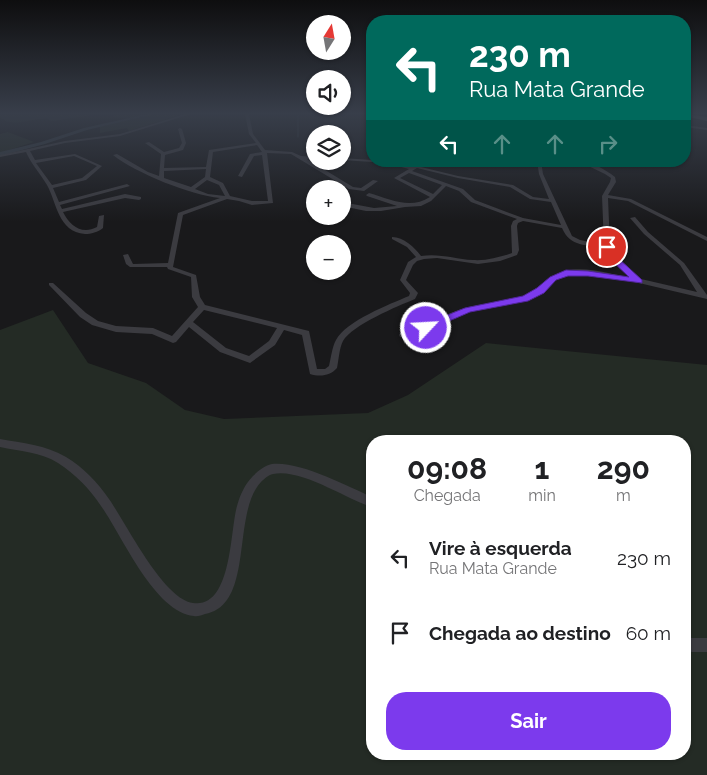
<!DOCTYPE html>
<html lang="pt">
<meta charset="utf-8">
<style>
:root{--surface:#fff;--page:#f6f6f6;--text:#202124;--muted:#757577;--accent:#7c3aed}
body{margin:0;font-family:Raleway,sans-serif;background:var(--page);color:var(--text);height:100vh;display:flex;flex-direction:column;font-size:19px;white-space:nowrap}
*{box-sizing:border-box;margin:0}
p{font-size:16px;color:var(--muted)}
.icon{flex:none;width:28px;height:28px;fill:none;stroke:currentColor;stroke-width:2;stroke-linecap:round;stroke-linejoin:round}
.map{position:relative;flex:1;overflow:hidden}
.drawer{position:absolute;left:366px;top:435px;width:325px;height:325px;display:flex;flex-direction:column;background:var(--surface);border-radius:20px;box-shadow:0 1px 4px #0004}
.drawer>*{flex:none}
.hud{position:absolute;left:366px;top:15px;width:325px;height:152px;border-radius:20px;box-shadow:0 1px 4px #0004;background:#00695c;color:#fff;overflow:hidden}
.needle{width:32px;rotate:11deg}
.controls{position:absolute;left:306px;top:15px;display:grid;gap:10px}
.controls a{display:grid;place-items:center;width:45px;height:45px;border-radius:50%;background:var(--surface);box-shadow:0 1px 4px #0004;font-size:25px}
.pin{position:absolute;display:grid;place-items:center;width:42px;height:42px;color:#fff;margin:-21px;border:2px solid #fff;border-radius:50%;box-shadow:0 1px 5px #0007}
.me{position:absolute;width:55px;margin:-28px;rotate:65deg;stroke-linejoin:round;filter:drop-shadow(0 0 4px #0008)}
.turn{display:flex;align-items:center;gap:18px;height:105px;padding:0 20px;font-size:22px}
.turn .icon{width:65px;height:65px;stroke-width:2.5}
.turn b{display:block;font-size:35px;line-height:42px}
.lanes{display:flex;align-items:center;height:48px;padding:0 20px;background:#0003;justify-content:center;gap:25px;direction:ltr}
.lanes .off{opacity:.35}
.eta{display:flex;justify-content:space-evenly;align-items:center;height:85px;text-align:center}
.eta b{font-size:30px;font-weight:700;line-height:35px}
.primary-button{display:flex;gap:10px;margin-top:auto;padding:10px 20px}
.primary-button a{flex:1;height:58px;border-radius:20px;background:var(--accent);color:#fff;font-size:20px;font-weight:700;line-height:58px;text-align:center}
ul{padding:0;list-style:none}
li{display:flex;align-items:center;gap:15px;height:75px;padding:0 20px}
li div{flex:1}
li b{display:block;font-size:19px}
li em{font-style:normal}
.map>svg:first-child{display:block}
.green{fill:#242b25;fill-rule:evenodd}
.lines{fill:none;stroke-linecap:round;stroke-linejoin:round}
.stream{stroke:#323a41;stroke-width:1}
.canal{fill:#323a41;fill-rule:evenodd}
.minor{fill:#3b3b40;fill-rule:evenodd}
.major{fill:#57595f;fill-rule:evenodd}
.route{fill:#7c3aed;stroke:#51269a}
</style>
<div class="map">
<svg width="707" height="775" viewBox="0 0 707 775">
<rect width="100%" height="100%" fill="#19191b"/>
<path class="green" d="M 0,114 L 99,114 L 53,121 C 52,121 50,120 48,119 C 33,117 12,129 0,117 Z
M 114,114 L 182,114 L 129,131 L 127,128 L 100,133 L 100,124 L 128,119 L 113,117 Z
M 8,132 L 34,142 L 0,153 L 0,134 Z
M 53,310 L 88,363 L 146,383 L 185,410 L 224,419 L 368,413 L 408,395 L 486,343 L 707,365 L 707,775 L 0,775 L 0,330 ZM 372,441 L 685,441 L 685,754 L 372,754 Z"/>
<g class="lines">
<path class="stream" d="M 298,137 L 298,116 L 300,114"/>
<path class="canal" d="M 147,114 L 154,114 L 87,130 L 45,144 L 0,156 L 0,152 L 41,142 L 84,128 Z"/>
<path class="minor" d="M 185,114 L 191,114 L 120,136 L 65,143 L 30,151 L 35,160 L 75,154 L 102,166 L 86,180 L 53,188 L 59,202 L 127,184 L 130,186 L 60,205 L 62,209 L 125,194 L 141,197 L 141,199 L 139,200 L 125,198 L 63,212 C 70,226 82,235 97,227 L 99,216 L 104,215 L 103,228 C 98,232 91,234 85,234 C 58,232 57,203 47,185 C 40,173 31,164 26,152 L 0,157 L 0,155 L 65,141 L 120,134 ZM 74,156 L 97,166 L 82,178 L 52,185 L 36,163 Z
M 245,114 L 249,114 L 253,134 L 265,150 L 292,152 L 301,156 L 315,157 L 315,159 L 307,159 L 353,187 L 361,188 L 373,180 L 378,181 L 364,191 L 349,189 L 291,154 L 267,153 L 273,203 L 252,205 L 239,201 L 227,199 L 183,215 L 173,267 L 196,275 L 200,297 L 205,305 L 309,331 L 317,369 L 325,369 L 329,366 C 331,358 332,347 336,340 C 346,321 390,304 409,296 L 410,293 L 400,280 L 408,262 L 416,257 L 407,247 L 392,239 L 392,237 C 404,237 414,247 421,256 C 439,253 455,259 473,260 C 486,261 500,257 512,253 L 511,226 L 513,221 L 517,219 L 471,202 L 459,191 L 446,186 L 431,201 L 421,206 L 405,207 L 381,211 L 366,211 L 342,206 L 342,202 L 374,208 L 397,206 L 367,196 L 366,195 L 369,193 C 390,199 410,210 430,197 L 394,178 L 409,169 L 378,161 C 391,161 405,168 417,166 L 458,176 L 513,185 L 533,197 L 549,199 L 539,174 L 537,161 L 541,161 L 543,174 L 572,236 L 580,240 L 604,245 L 602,196 L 610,182 L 611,178 L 605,174 L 578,161 C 590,161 605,169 615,177 L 616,182 L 608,195 L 631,199 L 707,237 L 707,241 L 628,201 L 608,198 L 610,247 L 617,258 L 641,279 L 697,292 L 680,265 L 644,234 L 630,218 L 635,217 L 648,232 L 684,263 L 707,295 L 707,299 L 639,283 L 602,276 L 584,274 L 567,275 L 558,279 L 536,296 L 524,301 L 472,311 L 414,334 L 403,338 L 400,337 L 399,335 L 400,333 C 423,325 445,314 468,307 C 484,303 501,303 517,298 C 532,294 540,284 553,276 C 575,262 607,273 631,278 L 612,260 L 605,248 C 587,245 570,247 562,228 L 523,221 L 518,223 L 517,226 L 519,250 L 517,255 L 500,261 L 478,264 L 437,258 L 424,259 L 417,261 L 413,265 L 406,280 L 418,293 L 415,299 C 398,306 352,325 343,341 C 339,349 339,359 337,368 C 330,376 320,377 310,374 L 302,335 L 284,330 L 275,345 L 250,363 L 220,352 L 189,327 L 176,342 L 173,343 L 152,334 L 116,332 L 92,325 L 80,317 L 49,285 L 49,283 L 53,283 L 86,313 L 98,321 L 116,326 L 153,328 L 172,336 L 198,307 L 192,297 L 191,277 L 168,269 L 167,267 L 130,267 L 126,264 L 123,255 L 128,254 L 133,264 L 168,263 L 178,213 L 220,198 C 190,195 136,173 113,155 L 117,154 L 148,172 L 159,176 L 161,154 L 145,143 L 149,142 L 164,152 L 179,148 L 182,143 L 178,129 L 180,128 L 182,129 L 186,143 L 183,150 L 165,155 L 164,168 L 206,167 L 209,150 L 256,143 L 249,134 ZM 257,145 L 262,152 L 250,154 L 238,176 L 242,177 L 254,156 L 262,155 L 268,201 L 252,201 L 230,196 L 223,183 L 210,177 L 213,152 ZM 417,168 L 458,178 L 510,187 L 530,199 L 551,202 L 561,225 L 523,218 L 475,200 L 463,189 L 412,171 ZM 206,169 L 205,177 L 191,187 L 164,178 L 164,171 ZM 409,173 L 442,185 L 433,194 L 400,178 ZM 207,180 L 219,185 L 225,196 L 208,194 L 195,189 ZM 204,310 L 277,328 L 269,341 L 249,356 L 226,348 L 193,322 Z
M 685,125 L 707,128 L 707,130 L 685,127 Z
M 342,158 L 372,160 L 374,161 L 372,162 L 342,160 Z
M 0,439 C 22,443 46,445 66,457 C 83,467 98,483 109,499 C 126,523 163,599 193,603 C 232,609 230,530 237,506 C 240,495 245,484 253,476 C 258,471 264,466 272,464 C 300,461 347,486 372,497 L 372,507 C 346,499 301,468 273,474 C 268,475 264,479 261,482 C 231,514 255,605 205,614 C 202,615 197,617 194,616 C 154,612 122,535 101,506 C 90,489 75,474 58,463 C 41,452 19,451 0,447 Z
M 685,636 L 692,638 L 707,638 L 707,652 L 692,652 L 685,650 Z"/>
<path class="major" d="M 685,114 L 707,117 L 707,121 L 685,116 Z"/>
</g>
<linearGradient id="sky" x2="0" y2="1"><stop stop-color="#0e0e0f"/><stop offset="0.51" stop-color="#383e4a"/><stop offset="1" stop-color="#383e4a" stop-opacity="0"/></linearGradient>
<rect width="707" height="222" fill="url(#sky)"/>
<path class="route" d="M 604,246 L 610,246 L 617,257 L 642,280 L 642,283 L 588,276 L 568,276 L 556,280 L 544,293 L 528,301 L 470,312 L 426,331 L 421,328 L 422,325 L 465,308 L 523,296 L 537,288 L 550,277 L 566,270 L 588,271 L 629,277 L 611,260 L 603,247 Z"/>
</svg>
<div class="controls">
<a><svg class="needle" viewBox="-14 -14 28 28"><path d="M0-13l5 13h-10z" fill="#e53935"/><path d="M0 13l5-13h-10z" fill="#757577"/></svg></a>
<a><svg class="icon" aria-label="sound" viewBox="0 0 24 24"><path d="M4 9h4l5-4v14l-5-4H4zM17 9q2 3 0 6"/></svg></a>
<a><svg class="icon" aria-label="layers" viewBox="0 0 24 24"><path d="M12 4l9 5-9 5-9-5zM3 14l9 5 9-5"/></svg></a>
<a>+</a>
<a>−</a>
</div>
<div class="pin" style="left:607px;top:247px;background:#d93025"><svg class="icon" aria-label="arrive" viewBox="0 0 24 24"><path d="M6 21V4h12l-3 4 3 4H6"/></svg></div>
<svg class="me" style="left:426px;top:328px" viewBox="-20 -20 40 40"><circle r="17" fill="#7c3aed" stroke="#fff" stroke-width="3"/><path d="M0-11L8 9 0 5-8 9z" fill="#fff"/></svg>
<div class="hud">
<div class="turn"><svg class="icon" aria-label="left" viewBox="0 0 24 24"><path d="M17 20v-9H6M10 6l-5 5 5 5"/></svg><div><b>230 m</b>Rua Mata Grande</div></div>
<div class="lanes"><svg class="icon" aria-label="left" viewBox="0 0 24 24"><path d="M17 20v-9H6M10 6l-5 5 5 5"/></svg><svg class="icon off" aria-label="ahead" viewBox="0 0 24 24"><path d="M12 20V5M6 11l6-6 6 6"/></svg><svg class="icon off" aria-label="ahead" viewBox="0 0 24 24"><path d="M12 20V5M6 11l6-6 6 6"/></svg><svg class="icon off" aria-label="right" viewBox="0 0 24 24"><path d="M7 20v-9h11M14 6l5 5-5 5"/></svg></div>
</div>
<section class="drawer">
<div class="eta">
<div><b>09:08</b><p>Chegada</p></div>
<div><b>1</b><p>min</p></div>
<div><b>290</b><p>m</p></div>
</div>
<ul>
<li><svg class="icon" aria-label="left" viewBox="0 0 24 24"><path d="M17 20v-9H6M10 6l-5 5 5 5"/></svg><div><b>Vire à esquerda</b><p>Rua Mata Grande</p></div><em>230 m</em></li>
<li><svg class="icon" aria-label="arrive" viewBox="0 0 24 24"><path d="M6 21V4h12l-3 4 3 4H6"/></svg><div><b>Chegada ao destino</b></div><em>60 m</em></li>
</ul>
<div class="primary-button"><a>Sair</a></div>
</section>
</div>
